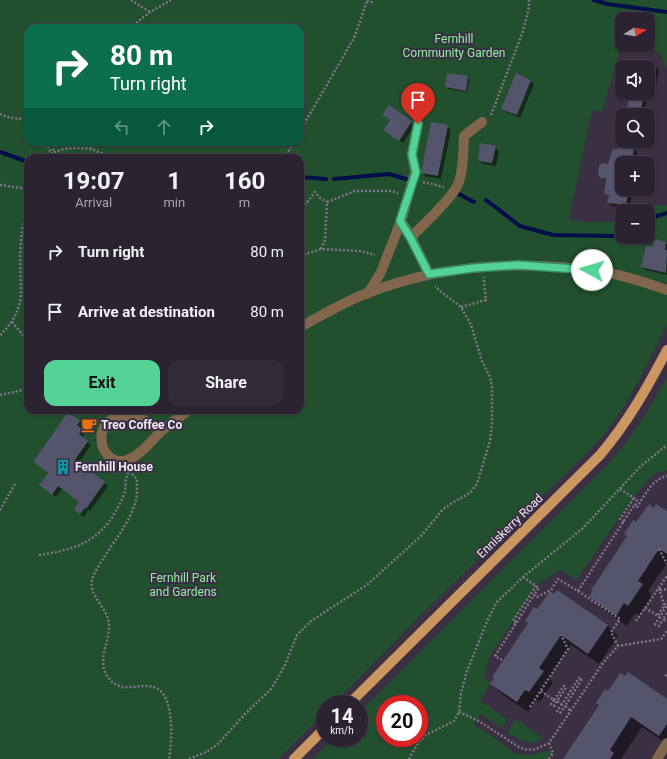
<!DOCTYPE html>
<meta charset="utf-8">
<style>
:root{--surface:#2c2332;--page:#342b3a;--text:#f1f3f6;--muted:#a6a4ac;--line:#48404d;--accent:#54d396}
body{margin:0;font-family:Roboto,sans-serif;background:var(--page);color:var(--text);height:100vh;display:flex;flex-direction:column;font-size:15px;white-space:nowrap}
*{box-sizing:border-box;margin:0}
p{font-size:13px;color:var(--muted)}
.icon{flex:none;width:22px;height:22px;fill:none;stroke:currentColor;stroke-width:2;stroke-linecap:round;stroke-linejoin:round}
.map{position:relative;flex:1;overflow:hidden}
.panel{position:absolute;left:24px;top:154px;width:280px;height:260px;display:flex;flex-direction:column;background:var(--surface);border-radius:12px;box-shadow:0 1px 3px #0004,0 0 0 1px var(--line)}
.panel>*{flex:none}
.top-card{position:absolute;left:24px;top:24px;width:280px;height:122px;border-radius:12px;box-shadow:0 1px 3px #0004,0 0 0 1px var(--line);background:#0b6e4f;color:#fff;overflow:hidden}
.needle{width:26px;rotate:79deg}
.controls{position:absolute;left:615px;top:12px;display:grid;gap:8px}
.controls a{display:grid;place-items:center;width:40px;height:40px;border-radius:8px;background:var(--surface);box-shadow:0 1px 3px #0004,0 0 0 1px var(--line);font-size:20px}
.speed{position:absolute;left:316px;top:695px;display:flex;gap:8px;font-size:20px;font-weight:700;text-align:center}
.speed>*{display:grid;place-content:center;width:52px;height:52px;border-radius:50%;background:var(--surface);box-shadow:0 1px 3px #0004,0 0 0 1px var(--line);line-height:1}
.speed small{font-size:10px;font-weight:400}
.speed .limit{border:6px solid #d22;background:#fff;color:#111}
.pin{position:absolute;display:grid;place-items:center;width:34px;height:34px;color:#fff;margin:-41px -17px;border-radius:50% 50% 50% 0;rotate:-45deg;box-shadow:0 0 4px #0007}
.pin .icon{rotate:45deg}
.me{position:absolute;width:44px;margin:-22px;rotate:276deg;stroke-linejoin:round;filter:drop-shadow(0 0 3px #0008)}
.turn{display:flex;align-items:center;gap:14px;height:84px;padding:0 20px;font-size:18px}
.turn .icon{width:52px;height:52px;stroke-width:2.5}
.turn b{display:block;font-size:28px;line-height:34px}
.lanes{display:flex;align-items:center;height:38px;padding:0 20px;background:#0003;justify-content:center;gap:20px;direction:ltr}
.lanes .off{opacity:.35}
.eta{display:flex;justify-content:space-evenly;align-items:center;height:68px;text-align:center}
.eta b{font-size:24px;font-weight:700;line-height:28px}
.button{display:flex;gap:8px;margin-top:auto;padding:8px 20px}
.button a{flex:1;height:46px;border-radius:12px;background:var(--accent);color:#111;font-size:16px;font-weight:700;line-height:46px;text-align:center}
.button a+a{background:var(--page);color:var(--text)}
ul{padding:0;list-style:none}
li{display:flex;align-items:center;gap:12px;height:60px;padding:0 20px}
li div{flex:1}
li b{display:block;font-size:15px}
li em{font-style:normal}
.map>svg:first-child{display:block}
.green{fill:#224f2d;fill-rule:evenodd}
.shadow{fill:#0007}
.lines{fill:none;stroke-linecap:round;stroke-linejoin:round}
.stream{stroke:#000e4a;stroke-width:4}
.building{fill:#54556c}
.path{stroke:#7f7687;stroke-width:2.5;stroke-dasharray:2 2;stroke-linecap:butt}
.minor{stroke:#81664d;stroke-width:10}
.major{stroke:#cc9660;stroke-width:10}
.route-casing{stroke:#378962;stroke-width:10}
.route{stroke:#54d396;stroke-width:7}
.labels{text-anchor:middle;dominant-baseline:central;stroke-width:4;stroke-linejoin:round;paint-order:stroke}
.park-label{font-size:12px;fill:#8df0a1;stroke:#3a2f43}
.poi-label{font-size:12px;font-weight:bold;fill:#f1eaf7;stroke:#3a2f43;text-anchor:start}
.street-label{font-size:12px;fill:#f1eaf7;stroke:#3a2f43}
</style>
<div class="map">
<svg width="667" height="759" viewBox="0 0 667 759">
<rect width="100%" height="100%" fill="#3a2f43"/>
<path class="green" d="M 0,0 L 667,0 L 667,69 L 660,54 L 645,45 L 648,45 L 648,19 L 622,19 L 622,45 L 627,45 L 619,53 L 602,112 L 592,110 L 569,219 L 588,222 L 618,222 L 622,221 L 622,237 L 648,237 L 648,211 L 632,211 L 634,207 L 667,205 L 667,325 L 637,384 L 622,410 L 604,434 L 592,448 L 423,613 L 333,704 L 325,704 L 325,712 L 278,759 L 0,759 ZM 28,28 L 300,28 L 300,142 L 28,142 ZM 28,158 L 300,158 L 300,410 L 28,410 Z
M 667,377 L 667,470 L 654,474 L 635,495 L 576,580 L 561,570 L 537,584 L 488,660 L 484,678 L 491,682 L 480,701 L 507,719 L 502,728 L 481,714 L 474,724 L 515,753 L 531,755 L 548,750 L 552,752 L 547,759 L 313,759 L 334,738 L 359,738 L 359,713 L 608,464 C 632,438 650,408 667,377 ZM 385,704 L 419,704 L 419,738 L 385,738 Z
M 515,719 L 544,738 C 529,749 520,740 507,732 Z"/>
<path class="shadow" d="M 638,67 L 656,67 L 659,70 L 654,98 L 647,97 L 644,115 L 627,115 L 630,101 L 624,97 L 624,93 L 648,93 L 648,67 Z
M 516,75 L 531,81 L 534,84 L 520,118 L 506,112 L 502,109 Z
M 468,77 L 469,78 L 467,92 L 448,89 L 446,87 Z
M 389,107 L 415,125 L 403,143 L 388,133 L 391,121 L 387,118 Z
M 447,126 L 451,130 L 441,179 L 425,176 L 422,172 Z
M 495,147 L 499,151 L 496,166 L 483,164 L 479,161 Z
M 634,149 L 637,153 L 636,163 L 622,163 L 622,189 L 632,189 L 630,208 L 612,206 L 608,203 L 609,197 L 605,193 L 607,181 L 601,177 L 618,151 Z
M 655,240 L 667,244 L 667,275 L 646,270 L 642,267 L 654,248 Z
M 79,422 L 83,425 L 80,429 L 85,433 L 82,438 L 91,445 L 78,464 L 108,486 L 90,511 L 88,510 L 84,517 L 75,510 L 80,502 L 62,489 L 56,497 L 40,485 L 48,473 L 34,462 Z
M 654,509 L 667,512 L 667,563 L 648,591 L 652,596 L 639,616 L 635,613 L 627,626 L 601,608 L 590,597 L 636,524 Z
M 538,610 L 607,625 L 618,636 L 599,664 L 571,645 L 549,678 L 553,682 L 540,702 L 536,700 L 528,712 L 502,694 L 491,684 Z
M 608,692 L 667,700 L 667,744 L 642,727 L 621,759 L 564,759 Z"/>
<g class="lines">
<path class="stream" d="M 594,0 L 607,4 L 667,12
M 0,152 L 28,162
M 300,177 L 326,179
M 334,179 L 389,174 L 406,179
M 457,193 L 474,202
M 486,200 L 520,226 L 553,235 L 613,236 L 622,231
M 648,219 L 667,213"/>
</g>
<path class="building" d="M 638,63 L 656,66 L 651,95 L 644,94 L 640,115 L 626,115 L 629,98 L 623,97 L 623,93 L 648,93 L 648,67 L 637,67 Z
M 447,73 L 468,76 L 466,91 L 445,87 Z
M 516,73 L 531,80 L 517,115 L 501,109 Z
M 389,105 L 412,121 L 399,141 L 383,130 L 390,120 L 382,115 Z
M 431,122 L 448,125 L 438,176 L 421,173 Z
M 480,143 L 496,146 L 492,163 L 478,161 Z
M 618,145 L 634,149 L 632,163 L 622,163 L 622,189 L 629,189 L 626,205 L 607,203 L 609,196 L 604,193 L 606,179 L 600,178 L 598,174 L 599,166 L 602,163 L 608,164 L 613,149 L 617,150 Z
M 655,239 L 666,242 L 665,250 L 667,250 L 666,273 L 641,267 L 646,246 L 653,247 Z
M 68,412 L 80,421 L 77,425 L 82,429 L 79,434 L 88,441 L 75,460 L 105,482 L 86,509 L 85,508 L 80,514 L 74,510 L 79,502 L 58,486 L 52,495 L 39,485 L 48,473 L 33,462 Z
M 649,504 L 654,508 L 656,504 L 667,511 L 667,554 L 659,549 L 638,581 L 643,584 L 628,606 L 624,603 L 616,616 L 589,597 L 592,592 L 591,590 L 627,536 L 624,534 L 633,520 L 636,522 Z
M 557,590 L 608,625 L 588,654 L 561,635 L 539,668 L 544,671 L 529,692 L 525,690 L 517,702 L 490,684 L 494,678 L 492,677 L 528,623 L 525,621 L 534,607 L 537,609 L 550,591 L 554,594 Z
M 628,672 L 667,699 L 667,724 L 659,736 L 631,717 L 610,750 L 614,753 L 610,759 L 563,759 L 599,705 L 596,703 L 605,689 L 608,691 L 620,673 L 625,676 Z"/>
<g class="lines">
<path class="path" d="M 131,0 L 150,12
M 367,0 L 374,3
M 130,28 L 150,12 L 171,0
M 0,114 L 7,117 L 28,120
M 491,115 L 523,31 L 529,7 L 529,0
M 300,131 L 354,38 L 367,1
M 47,142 L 51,154 C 64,147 78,147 92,149
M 84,142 L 92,149 L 112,158
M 50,158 L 56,142
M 202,158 L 206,154
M 284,158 L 294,142
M 423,182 L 444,187
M 0,185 L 28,189
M 300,205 L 306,204 L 315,192 L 320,198 L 327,202
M 321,249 L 325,240 L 327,202 L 355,191 L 392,191 L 398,193
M 300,256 L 321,249 L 360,251 L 375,255
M 461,307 L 486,300 L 484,283 L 484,277
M 12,322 L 28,341
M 0,335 C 12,324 19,311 21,296 C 21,267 17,237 28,210
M 0,395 L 28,389
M 129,471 L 137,479 C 137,484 137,489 137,494 C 134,518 115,539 103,559 C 99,565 94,573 92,580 C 88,595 108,608 109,624 C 110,639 100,655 104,669 C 105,673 108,677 110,680 C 125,695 140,681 156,688 C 175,696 172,742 169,759
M 620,489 L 637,500 L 634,507
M 0,510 L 15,484
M 624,522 L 620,519 L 634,498
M 659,549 L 667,564
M 39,555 C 73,550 98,543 116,511 C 119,505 123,498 125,491 C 126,487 125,483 126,479 C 127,476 128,473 129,470
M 523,577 L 539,588 L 534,595
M 659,588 L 665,608
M 660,590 L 667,589
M 578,591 L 620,619 L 611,632 L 618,646
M 645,608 L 660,617 L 667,605
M 667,613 L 663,619 L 667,622
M 658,615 L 667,601
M 660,617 L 655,624 L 659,626 L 663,619
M 636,621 L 667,576
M 516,623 L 513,621 L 536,586
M 502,660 L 495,656 L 534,595 L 537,597 L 551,590 L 558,579 L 578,591 L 633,507 L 637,507 C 645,495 652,479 667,476
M 665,676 L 667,674
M 541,691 L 554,700 L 564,686 L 566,688 L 557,701 L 562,704 L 579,678 L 582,679 L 565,706 L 571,711
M 554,700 L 551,704 L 554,706 L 557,701
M 562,704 L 557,711 L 560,713 L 565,706
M 530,707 L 568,649 L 561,635
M 459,712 L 477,720 L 519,747 L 527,750 L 536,749 L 549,743 L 603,663 L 618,646 L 661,639 L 667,631
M 549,743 L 553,753 L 549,759
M 189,759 L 206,752 L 217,745 L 246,713 L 270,690 L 278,678 L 285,665 L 297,635 L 311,621 L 368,584 L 422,535 L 443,509 L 454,502 L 470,493 L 477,484 L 490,441 L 492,423 L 492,387 L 490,377 L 482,361 L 471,325 L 461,307 L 440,291 L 435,286
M 409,759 L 418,743 L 426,735 L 454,721 L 459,712 L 461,693 L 467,671 L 488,619 L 497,602 L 523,577 L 583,528 L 641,466 L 667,445"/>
<path class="minor" d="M 401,221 L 411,237 L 429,274
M 411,237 C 423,225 454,197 459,182 C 464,168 463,151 464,136 L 482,122
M 367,294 L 372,287 L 381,272 L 401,221 L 415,172 L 412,154 L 418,124
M 300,327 C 321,316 342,303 365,294 C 440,264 523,260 603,272 C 625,275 646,283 667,290
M 163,430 C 154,426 144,419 135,417 C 86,408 97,470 127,460 C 142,455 152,439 164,429 C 172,422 181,416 189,410
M 657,759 L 667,743"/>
<path class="major" d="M 349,704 L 600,455 C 628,422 647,388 667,350
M 294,759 L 325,728"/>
</g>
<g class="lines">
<defs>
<path id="route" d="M 418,124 L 412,154 L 416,172 L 400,221 L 410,237 L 429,274 L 473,268 L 518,265 L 592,270"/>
</defs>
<use href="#route" class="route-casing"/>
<use href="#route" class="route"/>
</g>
<defs>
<symbol id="cafe-bare" viewBox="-9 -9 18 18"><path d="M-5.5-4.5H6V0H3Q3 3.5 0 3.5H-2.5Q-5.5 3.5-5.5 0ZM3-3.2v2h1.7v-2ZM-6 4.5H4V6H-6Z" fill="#e8710a" stroke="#3a2f43" stroke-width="2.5" paint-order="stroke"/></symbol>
<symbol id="building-bare" viewBox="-9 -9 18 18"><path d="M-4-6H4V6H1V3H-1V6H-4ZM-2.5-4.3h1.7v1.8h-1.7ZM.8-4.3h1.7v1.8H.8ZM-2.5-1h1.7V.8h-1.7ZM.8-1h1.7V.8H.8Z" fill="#0f9aa8" stroke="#3a2f43" stroke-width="2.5" paint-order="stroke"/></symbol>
</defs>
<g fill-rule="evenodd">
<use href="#cafe-bare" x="78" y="414" width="22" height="22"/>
<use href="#building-bare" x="52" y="456" width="22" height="22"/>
</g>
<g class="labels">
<g class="park-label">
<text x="454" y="39">Fernhill<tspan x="454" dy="14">Community Garden</tspan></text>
<text x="183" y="578">Fernhill Park<tspan x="183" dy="14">and Gardens</tspan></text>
</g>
<g class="poi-label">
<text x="101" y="425">Treo Coffee Co</text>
<text x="75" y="467">Fernhill House</text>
</g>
<g class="street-label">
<text transform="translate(510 526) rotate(-44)">Enniskerry Road</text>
</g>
</g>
</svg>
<div class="controls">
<a><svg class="needle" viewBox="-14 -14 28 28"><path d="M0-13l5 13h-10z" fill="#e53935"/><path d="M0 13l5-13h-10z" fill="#a6a4ac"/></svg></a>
<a><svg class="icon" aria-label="sound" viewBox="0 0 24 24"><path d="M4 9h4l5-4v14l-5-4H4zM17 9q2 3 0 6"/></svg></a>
<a><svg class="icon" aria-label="search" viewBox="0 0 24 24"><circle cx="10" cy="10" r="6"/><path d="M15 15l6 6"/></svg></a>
<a>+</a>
<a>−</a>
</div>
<div class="speed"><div>14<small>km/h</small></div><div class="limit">20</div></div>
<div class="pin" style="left:418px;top:124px;background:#d93025"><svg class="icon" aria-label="arrive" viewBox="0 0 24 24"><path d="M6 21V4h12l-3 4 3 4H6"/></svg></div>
<svg class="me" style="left:592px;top:270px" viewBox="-20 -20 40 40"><circle r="19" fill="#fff"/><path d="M0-13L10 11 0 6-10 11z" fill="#54d396"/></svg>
<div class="top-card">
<div class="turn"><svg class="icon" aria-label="right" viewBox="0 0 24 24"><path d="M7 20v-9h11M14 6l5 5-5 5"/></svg><div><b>80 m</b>Turn right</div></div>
<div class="lanes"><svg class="icon off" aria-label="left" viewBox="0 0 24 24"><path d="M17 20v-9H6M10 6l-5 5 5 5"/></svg><svg class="icon off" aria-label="ahead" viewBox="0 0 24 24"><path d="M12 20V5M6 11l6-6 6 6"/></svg><svg class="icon" aria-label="right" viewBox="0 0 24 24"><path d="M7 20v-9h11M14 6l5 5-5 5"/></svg></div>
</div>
<section class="panel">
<div class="eta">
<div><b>19:07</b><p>Arrival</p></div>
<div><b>1</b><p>min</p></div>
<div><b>160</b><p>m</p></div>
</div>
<ul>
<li><svg class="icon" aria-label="right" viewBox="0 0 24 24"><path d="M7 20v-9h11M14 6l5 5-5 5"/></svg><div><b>Turn right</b></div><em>80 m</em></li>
<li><svg class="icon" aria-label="arrive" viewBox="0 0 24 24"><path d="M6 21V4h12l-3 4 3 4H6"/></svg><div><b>Arrive at destination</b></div><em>80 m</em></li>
</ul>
<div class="button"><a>Exit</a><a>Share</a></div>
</section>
</div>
